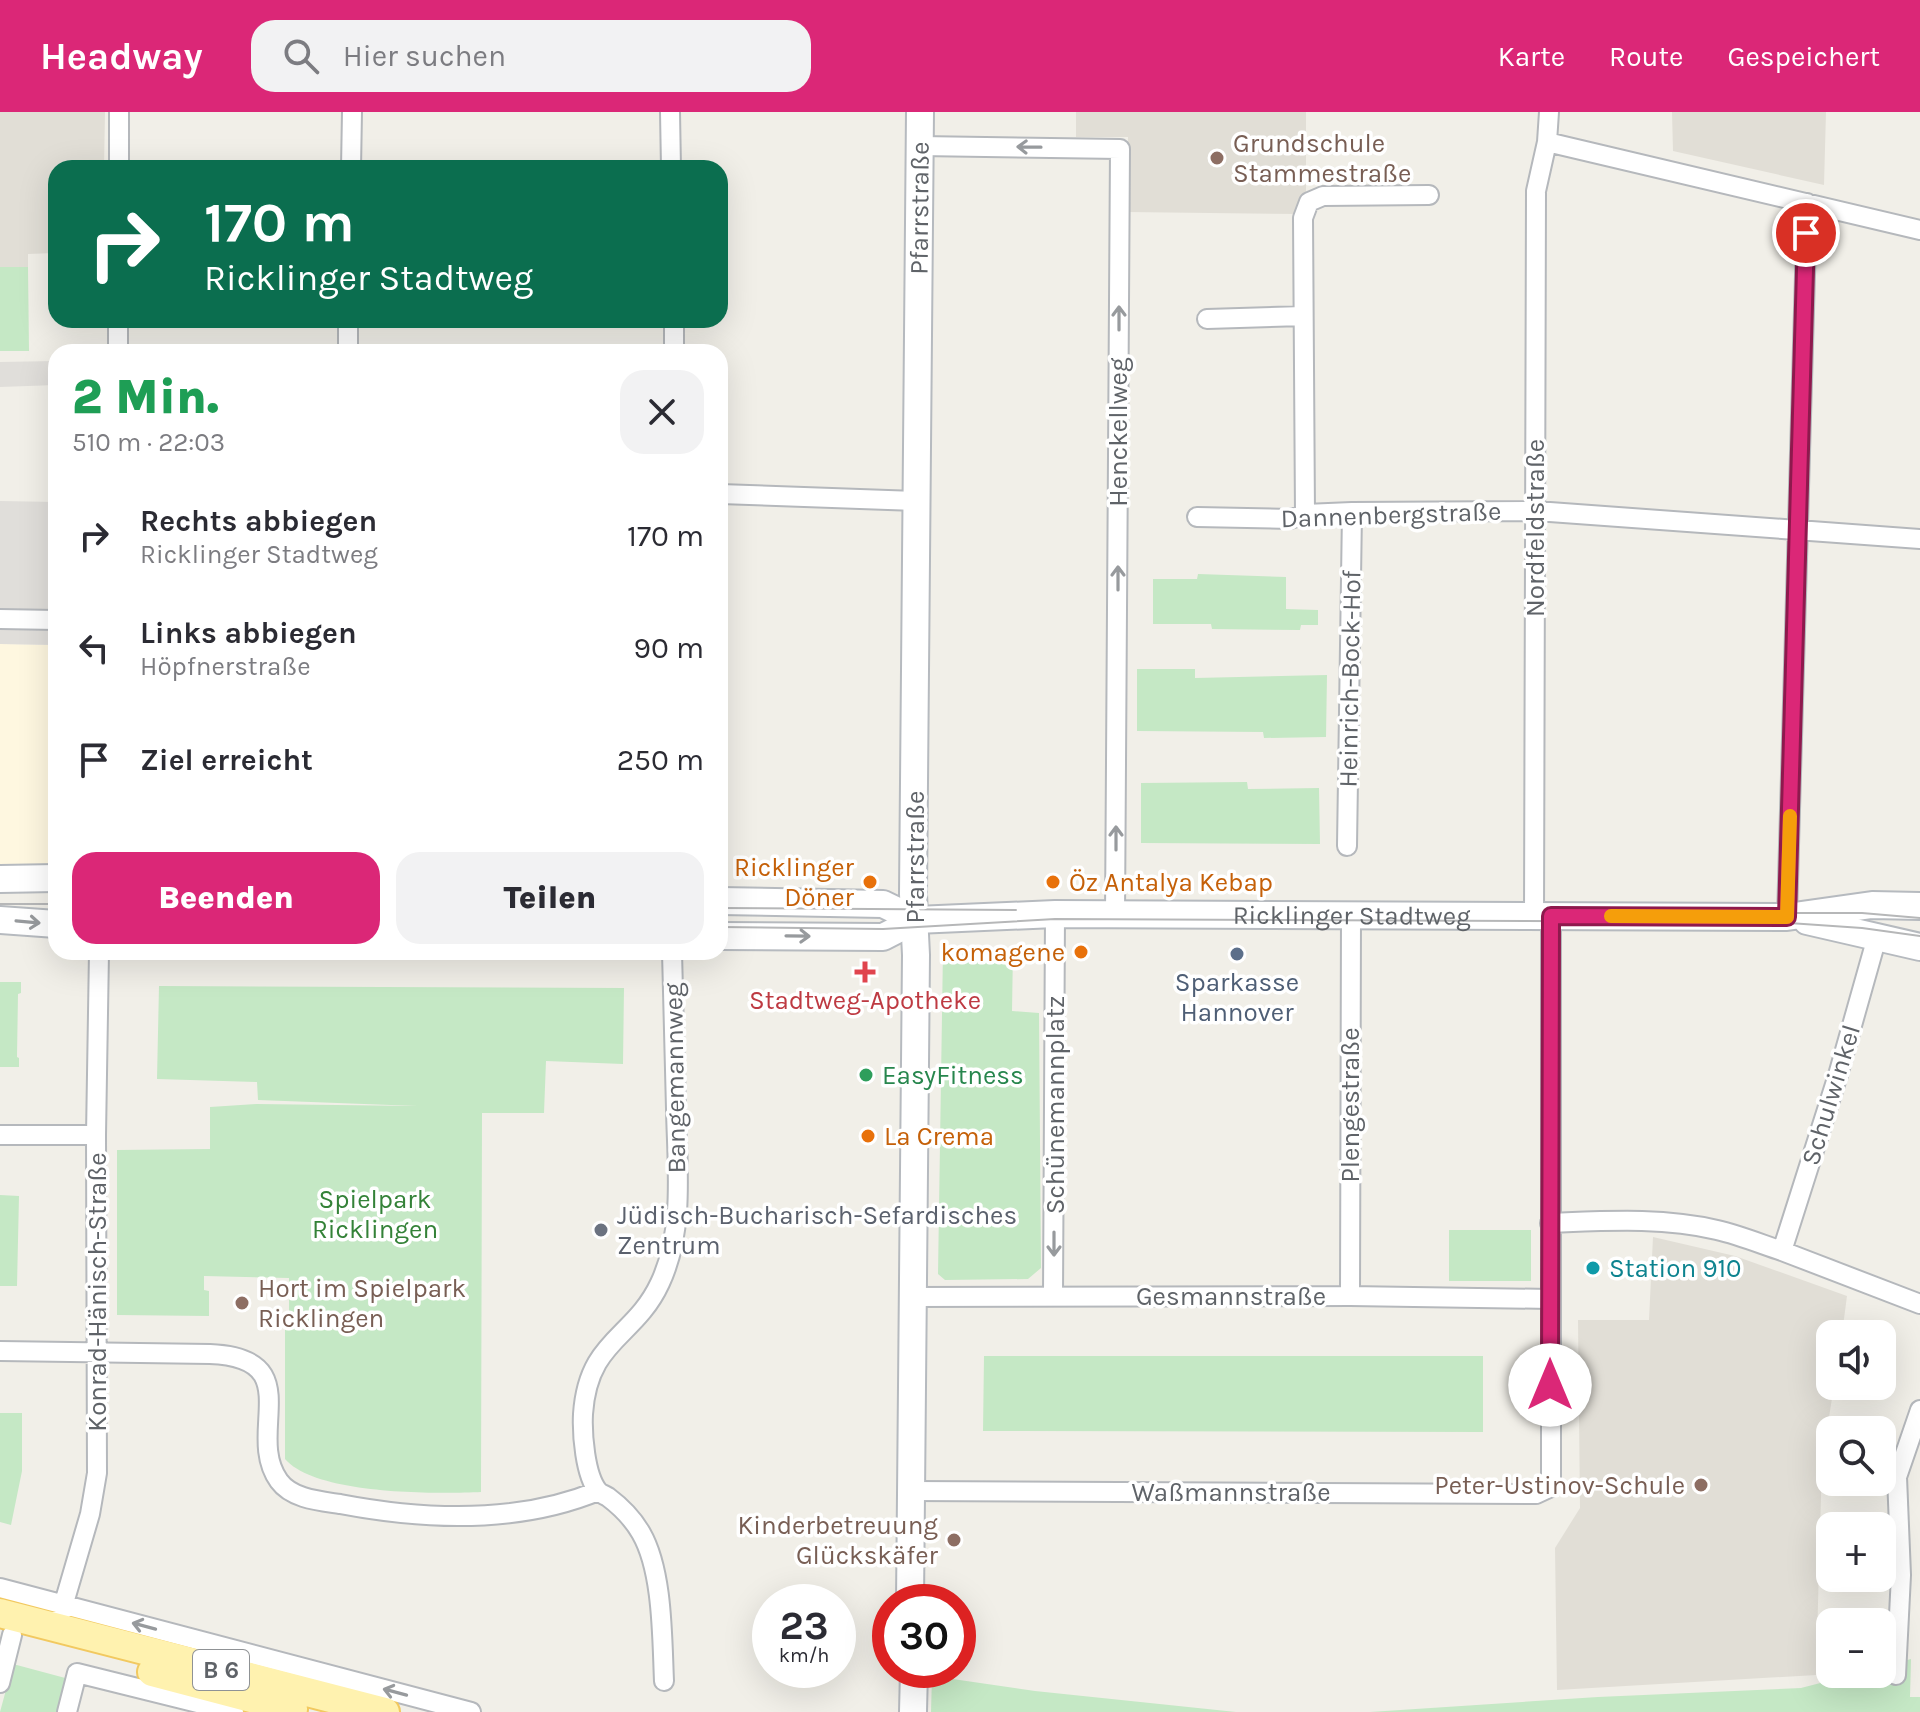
<!DOCTYPE html>
<html lang="de">
<meta charset="utf-8">
<style>
:root{--surface:#fff;--page:#f2f2f3;--text:#2b2b33;--muted:#7c7c81;--accent:#db2777}
body{margin:0;font-family:Karla,sans-serif;background:var(--page);color:var(--text);height:100vh;display:flex;flex-direction:column;font-size:30px;white-space:nowrap}
*{box-sizing:border-box;margin:0}
p{font-size:26px;color:var(--muted)}
.icon{flex:none;width:44px;height:44px;fill:none;stroke:currentColor;stroke-width:2;stroke-linecap:round;stroke-linejoin:round}
.map{position:relative;flex:1;overflow:hidden}
.sheet{position:absolute;left:48px;top:232px;width:680px;height:616px;display:flex;flex-direction:column;background:var(--surface);border-radius:24px;box-shadow:0 8px 32px #0002}
.sheet>*{flex:none}
.banner{position:absolute;left:48px;top:48px;width:680px;height:168px;border-radius:24px;box-shadow:0 8px 32px #0002;background:#0b6e4f;color:#fff;overflow:hidden}
.controls{position:absolute;left:1816px;top:1208px;display:grid;gap:16px}
.controls a{display:grid;place-items:center;width:80px;height:80px;border-radius:16px;background:var(--surface);box-shadow:0 8px 32px #0002;font-size:40px}
.speed{position:absolute;left:752px;top:1472px;display:flex;gap:16px;font-size:40px;font-weight:700;text-align:center}
.speed>*{display:grid;place-content:center;width:104px;height:104px;border-radius:50%;background:var(--surface);box-shadow:0 8px 32px #0002;line-height:1}
.speed small{font-size:20px;font-weight:400}
.speed .limit{border:12px solid #d22;background:#fff;color:#111}
.pin{position:absolute;display:grid;place-items:center;width:68px;height:68px;color:#fff;margin:-34px;border:4px solid #fff;border-radius:50%;box-shadow:0 2px 8px #0007}
.me{position:absolute;width:88px;margin:-44px;rotate:0deg;stroke-linejoin:round;filter:drop-shadow(0 0 6px #0008)}
.turn{display:flex;align-items:center;gap:28px;height:168px;padding:0 24px;font-size:36px}
.turn .icon{width:104px;height:104px;stroke-width:2.5}
.turn b{display:block;font-size:56px;line-height:68px}
.round{display:grid;place-items:center;flex:none;width:84px;height:84px;border-radius:24px;background:var(--page)}
.headline{display:flex;align-items:center;justify-content:space-between;height:136px;padding:0 24px}
h1{font-size:48px;font-weight:800;line-height:60px;color:#1e9e55}
.cta{display:flex;gap:16px;margin-top:auto;padding:16px 24px}
.cta a{flex:1;height:92px;border-radius:24px;background:var(--accent);color:#fff;font-size:32px;font-weight:800;line-height:92px;text-align:center}
.cta a+a{background:var(--page);color:var(--text)}
ul{padding:0;list-style:none}
li{display:flex;align-items:center;gap:24px;height:112px;padding:0 24px}
li div{flex:1}
li b{display:block;font-size:30px}
li em{font-style:normal}
header{display:flex;align-items:center;gap:48px;box-sizing:border-box;height:112px;padding:0 40px;background:var(--accent);color:#fff}
header strong{font-size:38px}
nav{display:flex;gap:44px;margin-inline-start:auto;font-size:28px}
.search{width:560px;height:72px;background:var(--page);display:flex;align-items:center;gap:20px;box-sizing:border-box;padding:0 28px;border-radius:24px;color:var(--muted);font-size:30px}
.map>svg:first-child{display:block}
.commercial{fill:#fef7e0}
.industrial{fill:#e0deda}
.education{fill:#e1ded6}
.green{fill:#c5e8c5}
.lines{fill:none;stroke-linecap:round;stroke-linejoin:round}
.street-casing{stroke:#b5b8bc;stroke-width:22}
.secondary-casing{stroke:#b6babf;stroke-width:30}
.primary-casing{stroke:#f2c960;stroke-width:32}
.street{stroke:#fff;stroke-width:18}
.secondary{stroke:#fff;stroke-width:26}
.primary{stroke:#fff2af;stroke-width:28}
.tram{stroke:#b6b7b8;stroke-width:2}
.oneway{stroke:#979a9d}
.route-casing{stroke:#8e194d;stroke-width:20}
.route{stroke:#db2777;stroke-width:14}
.slow{stroke:#f59e0b;stroke-width:14}
.education-dot{fill:#8d6e63;stroke:#fff;stroke-width:3}
.food-dot{fill:#e8710a;stroke:#fff;stroke-width:3}
.service-dot{fill:#5c6f8a;stroke:#fff;stroke-width:3}
.health-dot{fill:#e0444e;stroke:#fff;stroke-width:3}
.leisure-dot{fill:#2e9e5b;stroke:#fff;stroke-width:3}
.worship-dot{fill:#6b7280;stroke:#fff;stroke-width:3}
.culture-dot{fill:#0f9aa8;stroke:#fff;stroke-width:3}
.labels{text-anchor:middle;dominant-baseline:central;stroke-width:7;stroke-linejoin:round;paint-order:stroke}
.shield{fill:#fff;stroke:#8f9295;stroke-width:2}
.shield-label{font-size:24px;font-weight:bold;fill:#5f6368}
.education-label{font-size:26px;fill:#785e54;stroke:#fff;text-anchor:start}
.street-label{font-size:26px;fill:#5f6368;stroke:#fff}
.food-label{font-size:26px;fill:#c56008;stroke:#fff;text-anchor:end}
.service-label{font-size:26px;fill:#4e5e75;stroke:#fff}
.health-label{font-size:26px;fill:#be3a42;stroke:#fff}
.leisure-label{font-size:26px;fill:#27864d;stroke:#fff;text-anchor:start}
.park-label{font-size:26px;fill:#348238;stroke:#fff}
.worship-label{font-size:26px;fill:#5b616d;stroke:#fff;text-anchor:start}
.culture-label{font-size:26px;fill:#0d838f;stroke:#fff;text-anchor:start}
</style>
<header>
<strong>Headway</strong>
<div class="search"><svg class="icon" aria-label="search" viewBox="0 0 24 24"><circle cx="10" cy="10" r="6"/><path d="M15 15l6 6"/></svg>Hier suchen</div>
<nav><a>Karte</a><a>Route</a><a>Gespeichert</a></nav>
</header>
<div class="map">
<svg width="1920" height="1600" viewBox="0 0 1920 1600">
<rect width="100%" height="100%" fill="#f1efe8"/>
<path class="commercial" d="M 0,532 L 56,533 L 56,759 L 0,757 Z"/>
<path class="industrial" d="M 56,249 L 56,273 L 0,275 L 0,250 Z
M 0,389 L 56,390 L 56,533 L 0,532 Z"/>
<path class="education" d="M 0,0 L 105,0 L 104,56 L 56,56 L 56,141 L 28,142 L 28,155 L 0,155 Z
M 1076,0 L 1306,0 L 1306,94 L 1300,102 L 1127,100 L 1128,25 L 1076,25 Z
M 1672,0 L 1826,0 L 1824,73 L 1673,39 Z
M 1653,1125 L 1735,1144 L 1847,1184 L 1842,1222 L 1830,1222 L 1830,1274 L 1834,1274 L 1822,1349 L 1816,1563 L 1557,1578 L 1555,1436 L 1580,1396 L 1578,1208 L 1649,1208 Z"/>
<path class="green" d="M 0,155 L 28,155 L 29,239 L 0,239 Z
M 1198,462 L 1286,465 L 1286,497 L 1318,498 L 1318,513 L 1301,513 L 1300,518 L 1212,517 L 1211,512 L 1153,512 L 1153,467 L 1197,467 Z
M 1137,557 L 1195,557 L 1195,566 L 1327,563 L 1326,625 L 1264,626 L 1263,620 L 1137,619 Z
M 1247,670 L 1248,677 L 1319,676 L 1320,732 L 1141,731 L 1141,671 Z
M 943,838 L 1013,838 L 1012,899 L 1039,901 L 1041,1156 L 1028,1167 L 945,1168 L 938,1162 Z
M 0,870 L 21,870 L 21,881 L 18,882 L 17,945 L 19,946 L 19,955 L 0,955 Z
M 159,874 L 624,876 L 623,952 L 546,949 L 544,1001 L 482,1001 L 481,1380 C 436,1382 316,1383 285,1347 L 285,1211 L 289,1211 L 289,1166 L 204,1164 L 204,1178 L 209,1179 L 209,1204 L 117,1203 L 117,1038 L 210,1037 L 210,995 L 256,992 L 417,994 L 258,988 L 257,970 L 157,967 Z
M 0,1083 L 19,1084 L 17,1174 L 0,1174 Z
M 1449,1118 L 1531,1118 L 1531,1169 L 1449,1169 Z
M 984,1244 L 1483,1244 L 1483,1320 L 983,1319 Z
M 0,1301 L 22,1301 L 22,1359 L 11,1413 L 0,1410 Z
M 1911,1547 L 1910,1585 L 1920,1585 L 1920,1600 L 1370,1600 L 1598,1585 L 1801,1576 L 1855,1562 L 1882,1562 L 1882,1555 Z
M 13,1552 L 69,1567 L 60,1600 L 0,1600 Z
M 932,1564 L 1035,1579 L 1236,1600 L 931,1600 Z"/>
<g class="lines">
<defs>
<path id="street" d="M 670,0 L 671,56
M 1547,30 L 1920,118
M 920,34 L 1120,37 L 1115,804
M 119,56 L 119,0
M 351,56 L 352,0
M 1207,207 L 1303,204
M 348,208 L 348,240
M 118,240 L 118,208
M 674,240 L 674,208
M 720,382 L 916,389
M 1305,402 L 1303,106 L 1309,90 L 1323,84 L 1429,83
M 1197,405 L 1290,407 L 1305,402 L 1352,400 L 1536,399 L 1920,427
M 0,507 L 56,508
M 1347,734 L 1352,400
M 1534,804 L 1536,79 L 1547,30 L 1549,0
M 1787,805 L 1807,91
M 0,1023 L 96,1023
M 1550,1111 C 1605,1109 1662,1105 1717,1118 C 1739,1123 1761,1132 1782,1139 L 1838,963 L 1877,825
M 1782,1139 L 1920,1192
M 1053,1184 L 1055,802
M 1350,1184 L 1351,803
M 912,1185 L 1350,1184 L 1550,1187
M 0,1239 L 210,1242 C 310,1246 244,1321 279,1369 C 292,1387 320,1389 340,1392 C 424,1408 518,1412 598,1379
M 911,1379 L 1536,1382 L 1551,1375 L 1551,804
M 0,1476 L 471,1600
M 57,1515 L 90,1402 L 97,1361 L 96,1023 L 99,840
M 1896,1563 L 1901,1463 L 1897,1365 L 1920,1298
M 664,1569 C 662,1525 663,1459 641,1421 C 633,1407 620,1394 608,1385 C 605,1383 601,1382 598,1379 C 585,1363 582,1322 583,1302 C 588,1227 634,1227 660,1171 C 685,1118 677,1053 676,997 C 675,945 673,892 672,840
M 0,1571 L 12,1523
M 67,1600 L 77,1561 L 234,1600"/>
<g id="secondary">
<path d="M 0,767 L 56,766"/>
<path d="M 720,789 L 883,792 L 916,808"/>
<path d="M 0,808 L 56,812"/>
<path d="M 1807,809 L 1920,835"/>
<path id="s1" d="M 720,824 L 883,825 L 916,808 L 1055,802 L 1787,805 L 1872,793 L 1920,794"/>
<path id="s2" d="M 910,1490 L 916,843 L 913,782 L 920,0"/>
<path d="M 913,1600 L 914,1558"/>
</g>
<path id="primary" d="M 0,1501 L 385,1600
M 152,1560 L 293,1597"/>
</defs>
<use href="#street" class="street-casing"/>
<use href="#secondary" class="secondary-casing"/>
<use href="#primary" class="primary-casing"/>
<use href="#street" class="street"/>
<use href="#secondary" class="secondary"/>
<use href="#primary" class="primary"/>
<path class="tram" d="M 0,792 L 56,792
M 720,796 L 1016,798
M 1796,801 L 1862,801 L 1920,806
M 720,815 L 883,817 L 1055,807 L 1773,810 L 1862,816 L 1920,824"/>
</g>
<defs><path id="oneway-shaft" d="M-6 0H5M1.5-3L5.5 0L1.5 3" fill="none" stroke-width="1.6" stroke-linecap="round" stroke-linejoin="round" transform="scale(2)"/></defs>
<g class="oneway">
<use href="#oneway-shaft" transform="translate(1029 35) rotate(-179)"/>
<use href="#oneway-shaft" transform="translate(1119 206) rotate(-90)"/>
<use href="#oneway-shaft" transform="translate(1118 466) rotate(-90)"/>
<use href="#oneway-shaft" transform="translate(1116 726) rotate(-90)"/>
<use href="#oneway-shaft" transform="translate(28 810) rotate(5)"/>
<use href="#oneway-shaft" transform="translate(798 824) rotate(1)"/>
<use href="#oneway-shaft" transform="translate(1054 1132) rotate(90)"/>
<use href="#oneway-shaft" transform="translate(144 1514) rotate(-165)"/>
<use href="#oneway-shaft" transform="translate(395 1580) rotate(-165)"/>
</g>
<g class="lines">
<defs>
<path id="route" d="M 1550,1273 L 1551,804 L 1787,805 L 1806,121"/>
</defs>
<use href="#route" class="route-casing"/>
<use href="#route" class="route"/>
<path class="slow" d="M 1611,804 L 1787,805 L 1790,704"/>
</g>
<g class="education-dot">
<circle cx="1217" cy="46" r="8"/>
<circle cx="242" cy="1191" r="8"/>
<circle cx="1701" cy="1373" r="8"/>
<circle cx="954" cy="1428" r="8"/>
</g>
<g class="food-dot">
<circle cx="870" cy="770" r="8"/>
<circle cx="1053" cy="770" r="8"/>
<circle cx="1081" cy="840" r="8"/>
<circle cx="868" cy="1024" r="8"/>
</g>
<circle class="service-dot" cx="1237" cy="842" r="8"/>
<path class="health-dot" d="M861 848h8v8h8v8h-8v8h-8v-8h-8v-8h8z"/>
<circle class="leisure-dot" cx="866" cy="963" r="8"/>
<circle class="worship-dot" cx="601" cy="1118" r="8"/>
<circle class="culture-dot" cx="1593" cy="1156" r="8"/>
<g class="labels">
<rect class="shield" x="193" y="1538" width="56" height="40" rx="6"/>
<g class="shield-label">
<text x="221" y="1558">B 6</text>
</g>
<g class="education-label">
<text x="1233" y="31">Grundschule<tspan x="1233" dy="30">Stammestraße</tspan></text>
<text x="258" y="1176">Hort im Spielpark<tspan x="258" dy="30">Ricklingen</tspan></text>
<text x="1685" y="1373" text-anchor="end">Peter-Ustinov-Schule</text>
<text x="938" y="1413" text-anchor="end">Kinderbetreuung<tspan x="938" dy="30">Glückskäfer</tspan></text>
</g>
<g class="street-label">
<text stroke="none"><textPath href="#s2" startOffset="1394">Pfarrstraße</textPath></text>
<text transform="translate(1118 320) rotate(-90)">Henckellweg</text>
<text transform="translate(1391 403) rotate(-2)">Dannenbergstraße</text>
<text transform="translate(1535 416) rotate(-90)">Nordfeldstraße</text>
<text transform="translate(1350 567) rotate(-89)">Heinrich-Bock-Hof</text>
<text transform="translate(915 745) rotate(-90)">Pfarrstraße</text>
<text stroke="none"><textPath href="#s1" startOffset="636">Ricklinger Stadtweg</textPath></text>
<text transform="translate(675 966) rotate(-91)">Bangemannweg</text>
<text transform="translate(1831 983) rotate(-73)">Schulwinkel</text>
<text transform="translate(1055 993) rotate(-90)">Schünemannplatz</text>
<text transform="translate(1350 993) rotate(-90)">Plengestraße</text>
<text transform="translate(97 1180) rotate(-90)">Konrad-Hänisch-Straße</text>
<text x="1231" y="1184">Gesmannstraße</text>
<text x="1231" y="1380">Waßmannstraße</text>
</g>
<g class="food-label">
<text x="854" y="755">Ricklinger<tspan x="854" dy="30">Döner</tspan></text>
<text x="1069" y="770" text-anchor="start">Öz Antalya Kebap</text>
<text x="1065" y="840">komagene</text>
<text x="884" y="1024" text-anchor="start">La Crema</text>
</g>
<g class="service-label">
<text x="1237" y="870">Sparkasse<tspan x="1237" dy="30">Hannover</tspan></text>
</g>
<g class="health-label">
<text x="865" y="888">Stadtweg-Apotheke</text>
</g>
<g class="leisure-label">
<text x="882" y="963">EasyFitness</text>
</g>
<g class="park-label">
<text x="375" y="1087">Spielpark<tspan x="375" dy="30">Ricklingen</tspan></text>
</g>
<g class="worship-label">
<text x="617" y="1103">Jüdisch-Bucharisch-Sefardisches<tspan x="617" dy="30">Zentrum</tspan></text>
</g>
<g class="culture-label">
<text x="1609" y="1156">Station 910</text>
</g>
</g>
</svg>
<div class="controls">
<a><svg class="icon" aria-label="sound" viewBox="0 0 24 24"><path d="M4 9h4l5-4v14l-5-4H4zM17 9q2 3 0 6"/></svg></a>
<a><svg class="icon" aria-label="search" viewBox="0 0 24 24"><circle cx="10" cy="10" r="6"/><path d="M15 15l6 6"/></svg></a>
<a>+</a>
<a>−</a>
</div>
<div class="speed"><div>23<small>km/h</small></div><div class="limit">30</div></div>
<div class="pin" style="left:1806px;top:121px;background:#d93025"><svg class="icon" aria-label="arrive" viewBox="0 0 24 24"><path d="M6 21V4h12l-3 4 3 4H6"/></svg></div>
<svg class="me" style="left:1550px;top:1273px" viewBox="-20 -20 40 40"><circle r="19" fill="#fff"/><path d="M0-13L10 11 0 6-10 11z" fill="#db2777"/></svg>
<div class="banner">
<div class="turn"><svg class="icon" aria-label="right" viewBox="0 0 24 24"><path d="M7 20v-9h11M14 6l5 5-5 5"/></svg><div><b>170 m</b>Ricklinger Stadtweg</div></div>
</div>
<section class="sheet">
<div class="headline"><div><h1>2 Min.</h1><p>510 m · 22:03</p></div><a class="round"><svg class="icon" aria-label="close" viewBox="0 0 24 24"><path d="M6 6l12 12M18 6L6 18"/></svg></a></div>
<ul>
<li><svg class="icon" aria-label="right" viewBox="0 0 24 24"><path d="M7 20v-9h11M14 6l5 5-5 5"/></svg><div><b>Rechts abbiegen</b><p>Ricklinger Stadtweg</p></div><em>170 m</em></li>
<li><svg class="icon" aria-label="left" viewBox="0 0 24 24"><path d="M17 20v-9H6M10 6l-5 5 5 5"/></svg><div><b>Links abbiegen</b><p>Höpfnerstraße</p></div><em>90 m</em></li>
<li><svg class="icon" aria-label="arrive" viewBox="0 0 24 24"><path d="M6 21V4h12l-3 4 3 4H6"/></svg><div><b>Ziel erreicht</b></div><em>250 m</em></li>
</ul>
<div class="cta"><a>Beenden</a><a>Teilen</a></div>
</section>
</div>
